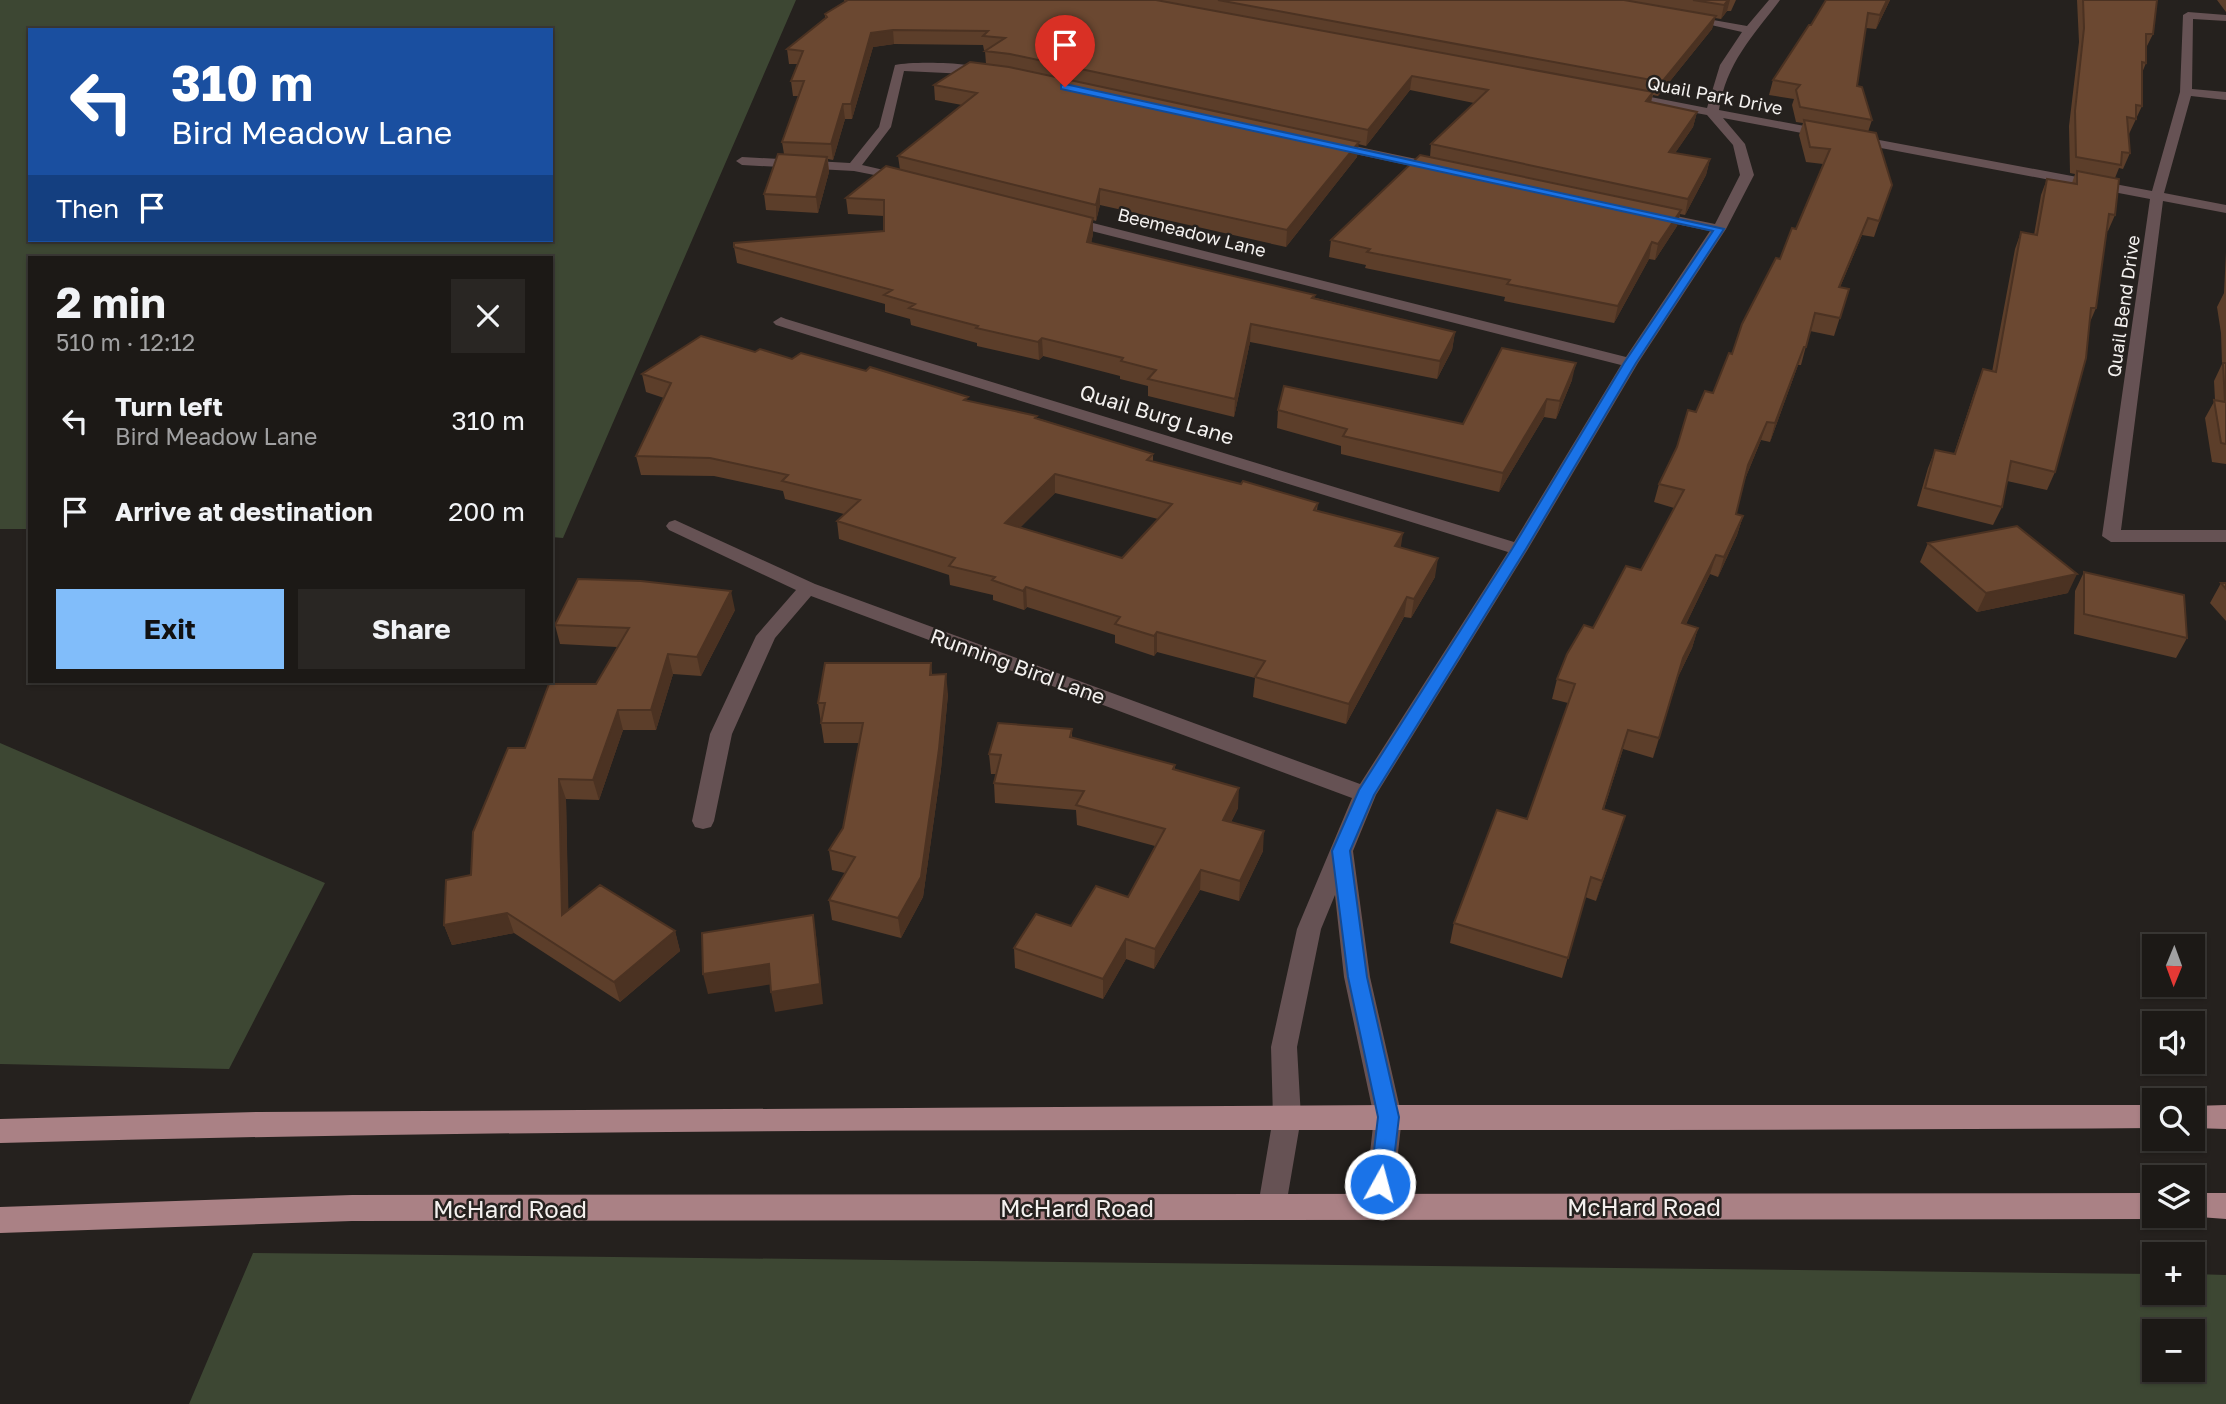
<!DOCTYPE html>
<meta charset="utf-8">
<style>
:root{--surface:#1c1916;--page:#292623;--text:#f1f3f6;--muted:#a0a0a1;--line:#3a3835;--accent:#81bdfa}
body{margin:0;font-family:"Golos Text",sans-serif;background:var(--page);color:var(--text);height:100vh;display:flex;flex-direction:column;font-size:26px;white-space:nowrap}
*{box-sizing:border-box;margin:0}
p{font-size:23px;color:var(--muted)}
.icon{flex:none;width:38px;height:38px;fill:none;stroke:currentColor;stroke-width:2;stroke-linecap:round;stroke-linejoin:round}
.map{position:relative;flex:1;overflow:hidden}
.drawer{position:absolute;left:28px;top:256px;width:525px;height:427px;display:flex;flex-direction:column;background:var(--surface);border-radius:0px;box-shadow:0 2px 5px #0004,0 0 0 2px var(--line)}
.drawer>*{flex:none}
.guide{position:absolute;left:28px;top:28px;width:525px;height:214px;border-radius:0px;box-shadow:0 2px 5px #0004,0 0 0 2px var(--line);background:#1a4fa0;color:#fff;overflow:hidden}
.needle{width:46px;rotate:181deg}
.controls{position:absolute;left:2142px;top:934px;display:grid;gap:14px}
.controls a{display:grid;place-items:center;width:63px;height:63px;border-radius:0px;background:var(--surface);box-shadow:0 2px 5px #0004,0 0 0 2px var(--line);font-size:35px}
.pin{position:absolute;display:grid;place-items:center;width:60px;height:60px;color:#fff;margin:-72px -30px;border-radius:50% 50% 50% 0;rotate:-45deg;box-shadow:0 0 7px #0007}
.pin .icon{rotate:45deg}
.me{position:absolute;width:77px;margin:-38px;rotate:7deg;stroke-linejoin:round;filter:drop-shadow(0 0 5px #0008)}
.turn{display:flex;align-items:center;gap:24px;height:147px;padding:0 28px;font-size:32px}
.turn .icon{width:91px;height:91px;stroke-width:2.5}
.turn b{display:block;font-size:49px;line-height:60px}
.then{display:flex;align-items:center;height:66px;padding:0 28px;background:#0003;gap:14px;font-size:26px}
.round{display:grid;place-items:center;flex:none;width:74px;height:74px;border-radius:0px;background:var(--page)}
.head{display:flex;align-items:center;justify-content:space-between;height:119px;padding:0 28px}
h1{font-size:42px;font-weight:700;line-height:52px}
.cta{display:flex;gap:14px;margin-top:auto;padding:14px 28px}
.cta a{flex:1;height:80px;border-radius:0px;background:var(--accent);color:#111;font-size:28px;font-weight:700;line-height:80px;text-align:center}
.cta a+a{background:var(--page);color:var(--text)}
ul{padding:0;list-style:none}
li{display:flex;align-items:center;gap:21px;height:91px;padding:0 28px}
li div{flex:1}
li b{display:block;font-size:26px}
li em{font-style:normal}
.map>svg:first-child{display:block}
.green{fill:#3d4733;fill-rule:evenodd}
.lines{fill:none;stroke-linecap:round;stroke-linejoin:round}
.minor{fill:#665254;fill-rule:evenodd}
.primary{fill:#aa8185;fill-rule:evenodd}
.wall{fill:#5c3e2a;fill-rule:evenodd}
.shaded-wall{fill:#4b3222}
.building{fill:#6b4831;stroke:#4b3222;stroke-width:2;fill-rule:evenodd}
.route{fill:#1a73e8;stroke:#114b97;stroke-width:2}
.labels{text-anchor:middle;dominant-baseline:central;stroke-width:5;stroke-linejoin:round;paint-order:stroke}
.far-street-label{font-size:18px;fill:#f4f1ef;stroke:#25211e}
.street-label{font-size:21px;fill:#f4f1ef;stroke:#25211e}
.near-street-label{font-size:24px;fill:#f4f1ef;stroke:#25211e}
</style>
<div class="map">
<svg width="2226" height="1404" viewBox="0 0 2226 1404">
<rect width="100%" height="100%" fill="#25211e"/>
<path class="green" d="M 0,0 L 796,0 L 563,538 L 551,537 L 551,257 L 30,257 L 30,529 L 0,529 ZM 30,30 L 551,30 L 551,240 L 30,240 Z
M 0,743 L 325,883 L 229,1069 L 0,1064 Z
M 253,1253 L 2154,1274 L 2154,1293 L 2193,1293 L 2193,1274 L 2226,1275 L 2226,1404 L 189,1404 ZM 2154,1332 L 2193,1332 L 2193,1370 L 2154,1370 Z"/>
<g class="lines">
<path class="minor" d="M 1769,0 L 1780,0 C 1753,36 1726,63 1719,110 L 2152,191 L 2180,92 L 2183,15 L 2188,12 L 2226,15 L 2226,21 L 2193,19 L 2192,89 L 2226,92 L 2226,100 L 2191,96 L 2164,193 L 2226,205 L 2226,213 L 2163,201 L 2121,530 L 2226,530 L 2226,542 L 2111,542 L 2102,536 L 2150,199 L 1723,118 L 1745,144 L 1754,175 L 1726,229 L 1638,363 L 1528,549 L 1376,795 L 1353,851 L 1370,977 L 1402,1117 L 1392,1207 L 1388,1216 L 1378,1220 L 1368,1216 L 1364,1207 L 1374,1117 L 1344,977 L 1335,895 L 1321,929 L 1297,1047 L 1301,1118 L 1286,1206 L 1282,1215 L 1272,1219 L 1262,1215 L 1258,1206 L 1273,1118 L 1271,1047 L 1297,929 L 1352,798 L 811,596 L 775,638 L 732,734 L 714,821 L 711,827 L 703,829 L 695,827 L 692,821 L 710,734 L 756,636 L 796,590 L 669,530 L 666,526 L 669,522 L 675,520 L 815,584 L 1360,784 L 1508,552 L 776,325 L 773,322 L 781,317 L 786,319 L 1514,542 L 1621,365 L 1060,223 L 1058,220 L 1065,216 L 1626,357 L 1710,231 L 1647,218 L 1645,215 L 1652,211 L 1715,224 L 1740,175 L 1733,145 L 1707,115 L 1625,100 L 1619,96 L 1625,92 L 1707,108 L 1720,65 L 1742,32 L 1680,18 L 1685,15 L 1747,26 Z
M 895,65 C 914,61 980,62 994,72 L 988,75 L 904,71 L 891,127 L 862,165 L 910,176 L 910,182 L 854,171 L 742,165 L 736,161 L 742,157 L 850,163 L 879,127 Z
M 1331,141 L 1440,164 L 1447,168 L 1440,172 L 1327,148 L 1325,145 Z"/>
<path class="primary" d="M 1388,1105 L 2154,1105 L 2154,1128 C 1436,1134 718,1123 0,1143 L 0,1119 L 258,1112 Z
M 2226,1105 L 2226,1129 L 2193,1128 L 2193,1106 Z
M 2154,1193 L 2154,1216 L 2161,1216 L 2154,1219 L 352,1221 L 0,1233 L 0,1207 L 352,1195 Z
M 2193,1193 L 2226,1193 L 2226,1219 L 2186,1216 L 2193,1216 Z"/>
</g>
<path class="wall" d="M 844,0 L 1736,0 L 1731,11 L 1727,11 L 1721,19 L 1715,18 L 1712,29 L 1658,96 L 1653,95 L 1651,102 L 1697,112 L 1693,127 L 1675,153 L 1710,159 L 1706,175 L 1685,215 L 1680,214 L 1677,226 L 1655,260 L 1649,259 L 1614,323 L 1504,301 L 1505,297 L 1365,268 L 1366,265 L 1329,257 L 1331,240 L 1430,157 L 1431,144 L 1474,103 L 1410,90 L 1366,146 L 1358,144 L 1357,157 L 1286,247 L 1100,205 L 1096,221 L 1093,220 L 1093,234 L 1091,243 L 1455,332 L 1452,350 L 1437,379 L 1250,342 L 1234,417 L 1148,396 L 1148,386 L 1120,379 L 1120,376 L 1043,356 L 1039,360 L 977,346 L 977,343 L 911,325 L 910,319 L 885,312 L 885,304 L 737,263 L 734,247 L 884,231 L 884,216 L 848,214 L 846,198 L 900,170 L 898,156 L 962,105 L 935,100 L 934,85 L 986,64 L 985,51 L 986,51 L 984,50 L 983,45 L 894,44 L 873,47 L 852,119 L 845,119 L 833,160 L 828,159 L 829,172 L 818,213 L 766,210 L 764,194 L 784,154 L 782,142 L 799,96 L 793,96 L 791,81 L 798,64 L 789,64 L 787,49 L 825,18 L 825,14 L 845,2 Z
M 1826,0 L 1890,0 L 1876,29 L 1866,28 L 1857,86 L 1872,120 L 1868,132 L 1892,185 L 1874,237 L 1862,235 L 1840,287 L 1849,289 L 1834,336 L 1810,331 L 1801,365 L 1798,365 L 1770,442 L 1761,440 L 1745,479 L 1736,514 L 1743,516 L 1737,535 L 1718,577 L 1710,574 L 1686,624 L 1698,628 L 1692,648 L 1678,677 L 1653,758 L 1623,749 L 1604,809 L 1625,816 L 1596,901 L 1585,897 L 1562,978 L 1450,943 L 1454,923 L 1527,819 L 1568,703 L 1552,699 L 1557,679 L 1593,628 L 1641,570 L 1674,508 L 1654,502 L 1659,484 L 1696,412 L 1713,393 L 1796,229 L 1823,164 L 1806,162 L 1799,135 L 1803,123 L 1796,122 L 1792,105 L 1794,99 L 1769,95 L 1773,80 L 1811,25 Z
M 2077,0 L 2157,0 L 2153,34 L 2146,48 L 2146,63 L 2142,73 L 2142,106 L 2129,134 L 2128,134 L 2130,153 L 2123,169 L 2119,168 L 2115,178 L 2115,215 L 2108,231 L 2107,231 L 2096,308 L 2090,322 L 2055,472 L 2047,490 L 2007,481 L 2002,507 L 1993,525 L 1917,506 L 1928,468 L 1935,450 L 1954,454 L 1976,387 L 1983,369 L 1992,372 L 2015,249 L 2021,232 L 2034,235 L 2041,195 L 2047,179 L 2072,183 L 2075,174 L 2070,173 L 2069,126 L 2079,42 Z
M 2217,0 L 2226,0 L 2226,12 Z
M 2226,252 L 2226,464 L 2212,462 L 2205,418 L 2215,400 L 2214,381 L 2222,364 L 2221,333 L 2217,307 L 2224,293 Z
M 755,352 L 792,359 L 1037,418 L 1153,454 L 1153,462 L 1318,503 L 1317,510 L 1401,547 L 1435,577 L 1411,618 L 1404,617 L 1346,724 L 1253,697 L 1255,678 L 1157,652 L 1154,656 L 1115,643 L 1115,635 L 1027,607 L 1024,610 L 993,600 L 993,595 L 950,585 L 949,575 L 839,539 L 837,521 L 844,514 L 785,499 L 783,491 L 714,476 L 641,475 L 636,456 L 664,398 L 646,392 L 642,374 ZM 1055,493 L 1158,519 L 1122,558 L 1020,527 Z
M 1572,380 L 1556,419 L 1544,417 L 1499,492 L 1341,454 L 1341,446 L 1277,428 L 1278,410 L 1463,424 Z
M 1928,543 L 2068,593 L 1977,612 L 1920,562 Z
M 2084,572 L 2187,638 L 2176,658 L 2074,634 L 2075,591 Z
M 2221,583 L 2226,583 L 2226,621 L 2210,603 Z
M 735,610 L 701,676 L 673,674 L 656,730 L 623,730 L 599,800 L 566,799 L 568,910 L 675,931 L 680,951 L 620,1002 L 514,933 L 452,945 L 444,925 L 471,875 L 525,748 L 596,684 L 617,647 L 560,644 L 555,625 Z
M 931,663 L 932,675 L 948,694 L 941,769 L 923,897 L 901,938 L 832,920 L 829,900 L 845,873 L 832,870 L 829,850 L 843,828 L 859,743 L 824,743 L 818,703 Z
M 1072,729 L 1072,738 L 1175,765 L 1175,770 L 1238,808 L 1231,822 L 1263,851 L 1239,901 L 1200,890 L 1154,969 L 1126,959 L 1103,999 L 1015,968 L 1014,948 L 1071,926 L 1128,897 L 1155,846 L 1077,825 L 1076,810 L 995,803 L 994,783 L 996,774 L 991,774 L 989,754 Z"/>
<path class="shaded-wall" d="M 1728,0 L 1730,0 L 1727,11 L 1721,19 L 1724,5 Z
M 1887,0 L 1890,0 L 1876,29 L 1880,15 Z
M 1716,16 L 1712,29 L 1658,96 L 1662,82 Z
M 893,30 L 894,44 L 873,47 L 852,119 L 851,104 L 871,33 Z
M 1412,76 L 1410,90 L 1366,146 L 1368,130 Z
M 1653,92 L 1650,107 L 1646,101 Z
M 843,104 L 845,119 L 833,160 L 831,144 Z
M 1697,112 L 1693,127 L 1665,168 L 1669,152 Z
M 1359,142 L 1357,157 L 1286,247 L 1287,230 Z
M 827,157 L 829,172 L 818,213 L 816,197 Z
M 1710,159 L 1706,175 L 1685,215 L 1688,199 Z
M 1100,189 L 1100,205 L 1096,221 L 1096,205 Z
M 1681,210 L 1677,226 L 1655,260 L 1658,244 Z
M 1093,218 L 1093,234 L 1088,259 L 1087,242 Z
M 1868,218 L 1862,235 L 1833,304 L 1839,287 Z
M 1652,242 L 1649,259 L 1614,323 L 1618,306 Z
M 1251,324 L 1250,342 L 1234,417 L 1235,399 Z
M 1455,332 L 1452,350 L 1437,379 L 1440,361 Z
M 1042,338 L 1043,356 L 1039,360 L 1038,342 Z
M 1804,347 L 1798,365 L 1770,442 L 1775,423 Z
M 1576,363 L 1572,380 L 1556,419 L 1560,401 Z
M 1547,399 L 1544,417 L 1499,492 L 1503,473 Z
M 1767,422 L 1761,440 L 1743,484 L 1748,465 Z
M 1055,474 L 1055,493 L 1006,542 L 1005,523 Z
M 1743,516 L 1737,535 L 1718,577 L 1724,557 Z
M 1403,533 L 1400,552 L 1395,546 Z
M 1716,555 L 1710,574 L 1677,643 L 1682,623 Z
M 1438,558 L 1435,577 L 1411,618 L 1414,599 Z
M 2077,574 L 2068,593 L 1977,612 L 1986,593 Z
M 1026,587 L 1027,607 L 1024,610 L 1023,591 Z
M 731,591 L 735,610 L 701,676 L 697,657 Z
M 1407,597 L 1404,617 L 1346,724 L 1349,704 Z
M 1698,628 L 1692,648 L 1678,677 L 1653,758 L 1683,658 Z
M 1157,632 L 1157,652 L 1154,656 L 1154,636 Z
M 668,654 L 673,674 L 656,730 L 651,710 Z
M 946,674 L 948,694 L 941,769 L 923,897 L 901,938 L 898,918 Z
M 618,710 L 623,730 L 599,800 L 593,780 Z
M 559,779 L 566,799 L 569,935 L 562,915 Z
M 1239,788 L 1238,808 L 1222,840 L 1223,820 Z
M 1625,816 L 1619,836 L 1596,901 L 1602,881 Z
M 1264,831 L 1263,851 L 1239,901 L 1240,881 Z
M 1201,870 L 1200,890 L 1154,969 L 1155,949 Z
M 507,913 L 514,933 L 452,945 L 444,925 Z
M 813,915 L 816,935 L 823,1004 L 775,1012 L 771,992 Z
M 675,931 L 680,951 L 620,1002 L 614,982 Z
M 1126,939 L 1126,959 L 1103,999 L 1103,979 Z
M 769,964 L 773,984 L 708,994 L 703,974 Z"/>
<path class="building" d="M 848,0 L 1156,0 L 1653,92 L 1646,101 L 1697,112 L 1669,152 L 1710,159 L 1688,199 L 1431,144 L 1488,90 L 1412,76 L 1368,130 L 1010,54 L 985,51 L 1005,38 L 983,36 L 988,31 L 893,30 L 871,33 L 851,104 L 843,104 L 831,144 L 782,142 L 804,81 L 791,81 L 803,51 L 787,49 L 827,17 L 825,14 Z
M 1218,0 L 1624,0 L 1716,16 L 1662,82 Z
M 1693,0 L 1728,0 L 1724,5 Z
M 1826,0 L 1887,0 L 1880,15 L 1868,13 L 1857,86 L 1862,87 L 1872,120 L 1800,107 L 1796,90 L 1800,85 L 1773,80 L 1809,25 L 1811,25 Z
M 2083,0 L 2157,0 L 2153,34 L 2146,34 L 2146,63 L 2142,62 L 2142,106 L 2136,105 L 2136,119 L 2127,117 L 2130,153 L 2122,152 L 2121,165 L 2076,157 L 2075,111 L 2084,28 Z
M 970,62 L 1009,67 L 1359,142 L 1287,230 L 1100,189 L 1096,205 L 898,156 L 977,93 L 934,85 Z
M 1804,120 L 1876,133 L 1892,185 L 1879,221 L 1868,218 L 1839,287 L 1849,289 L 1840,318 L 1815,313 L 1806,347 L 1804,347 L 1775,423 L 1767,422 L 1748,465 L 1736,514 L 1743,516 L 1724,557 L 1716,555 L 1682,623 L 1698,628 L 1683,658 L 1659,738 L 1628,730 L 1603,809 L 1625,816 L 1602,881 L 1591,877 L 1568,958 L 1454,923 L 1497,810 L 1527,819 L 1575,684 L 1557,679 L 1567,654 L 1584,625 L 1593,628 L 1626,566 L 1641,570 L 1684,490 L 1659,484 L 1677,447 L 1688,410 L 1696,412 L 1705,391 L 1713,393 L 1729,353 L 1732,354 L 1742,324 L 1776,258 L 1780,259 L 1792,228 L 1796,229 L 1830,149 L 1810,147 Z
M 778,154 L 827,157 L 816,197 L 764,194 Z
M 1420,155 L 1681,210 L 1658,244 L 1652,242 L 1618,306 L 1507,284 L 1510,280 L 1367,252 L 1370,249 L 1331,240 Z
M 886,166 L 1093,218 L 1087,242 L 1315,295 L 1312,298 L 1455,332 L 1440,361 L 1251,324 L 1235,399 L 1148,379 L 1156,370 L 1121,361 L 1123,358 L 1042,338 L 1038,342 L 976,328 L 978,326 L 909,308 L 915,304 L 884,295 L 892,290 L 734,247 L 734,243 L 884,231 L 884,200 L 846,198 Z
M 2077,171 L 2119,179 L 2115,215 L 2109,214 L 2096,308 L 2091,308 L 2086,358 L 2055,472 L 2011,461 L 2002,507 L 1925,488 L 1935,450 L 1955,454 L 1983,369 L 1996,372 L 2021,232 L 2037,235 L 2047,179 L 2077,184 Z
M 701,336 L 755,352 L 760,349 L 792,359 L 801,353 L 866,371 L 870,367 L 968,397 L 964,400 L 1037,416 L 1035,418 L 1153,454 L 1147,460 L 1241,484 L 1243,481 L 1318,503 L 1314,510 L 1403,533 L 1395,546 L 1438,558 L 1414,599 L 1407,597 L 1349,704 L 1255,677 L 1265,661 L 1157,632 L 1154,636 L 1115,624 L 1120,617 L 1026,587 L 1023,591 L 992,580 L 995,577 L 949,566 L 955,558 L 837,521 L 860,500 L 782,481 L 788,475 L 710,458 L 636,456 L 671,383 L 642,374 ZM 1055,474 L 1172,504 L 1122,558 L 1005,523 Z
M 1502,348 L 1576,363 L 1560,401 L 1547,399 L 1503,473 L 1343,436 L 1347,429 L 1278,410 L 1284,386 L 1463,424 Z
M 2223,363 L 2226,363 L 2226,444 L 2221,443 L 2214,400 L 2225,402 Z
M 2017,526 L 2077,574 L 1986,593 L 1928,543 Z
M 2084,572 L 2184,595 L 2187,638 L 2084,614 Z
M 578,579 L 641,581 L 731,591 L 697,657 L 668,654 L 651,710 L 618,710 L 593,780 L 559,779 L 562,915 L 600,885 L 675,931 L 614,982 L 507,913 L 444,925 L 446,880 L 471,875 L 473,832 L 508,748 L 525,748 L 549,684 L 596,684 L 629,628 L 555,625 Z
M 2221,583 L 2226,583 L 2226,589 Z
M 825,663 L 931,663 L 930,675 L 946,674 L 939,749 L 921,877 L 898,918 L 829,900 L 855,857 L 829,850 L 843,828 L 863,723 L 821,723 L 825,703 L 818,703 Z
M 998,723 L 1072,729 L 1070,737 L 1175,765 L 1173,769 L 1239,788 L 1223,820 L 1264,831 L 1240,881 L 1201,870 L 1155,949 L 1126,939 L 1103,979 L 1014,948 L 1036,914 L 1071,926 L 1096,886 L 1128,897 L 1165,829 L 1076,805 L 1084,791 L 994,783 L 1001,755 L 989,754 Z
M 813,915 L 820,984 L 771,992 L 769,964 L 703,974 L 702,933 Z"/>
<path class="route" d="M 1065,84 L 1724,229 L 1636,363 L 1526,549 L 1374,795 L 1350,851 L 1367,977 L 1399,1117 L 1391,1184 L 1388,1191 L 1380,1194 L 1373,1191 L 1370,1184 L 1378,1117 L 1348,977 L 1332,851 L 1359,790 L 1512,549 L 1624,363 L 1713,231 L 1061,89 L 1061,85 Z"/>
<g class="labels">
<g class="far-street-label">
<text transform="translate(1715 95) rotate(11)">Quail Park Drive</text>
<text transform="translate(1192 232) rotate(14)">Beemeadow Lane</text>
<text transform="translate(2123 306) rotate(-82)">Quail Bend Drive</text>
</g>
<g class="street-label">
<text transform="translate(1157 414) rotate(17)">Quail Burg Lane</text>
<text transform="translate(1018 666) rotate(20)">Running Bird Lane</text>
</g>
<g class="near-street-label">
<text x="1644" y="1206">McHard Road</text>
<text x="1077" y="1207">McHard Road</text>
<text x="510" y="1208">McHard Road</text>
</g>
</g>
</svg>
<div class="controls">
<a><svg class="needle" viewBox="-14 -14 28 28"><path d="M0-13l5 13h-10z" fill="#e53935"/><path d="M0 13l5-13h-10z" fill="#a0a0a1"/></svg></a>
<a><svg class="icon" aria-label="sound" viewBox="0 0 24 24"><path d="M4 9h4l5-4v14l-5-4H4zM17 9q2 3 0 6"/></svg></a>
<a><svg class="icon" aria-label="search" viewBox="0 0 24 24"><circle cx="10" cy="10" r="6"/><path d="M15 15l6 6"/></svg></a>
<a><svg class="icon" aria-label="layers" viewBox="0 0 24 24"><path d="M12 4l9 5-9 5-9-5zM3 14l9 5 9-5"/></svg></a>
<a>+</a>
<a>−</a>
</div>
<div class="pin" style="left:1065px;top:87px;background:#d93025"><svg class="icon" aria-label="arrive" viewBox="0 0 24 24"><path d="M6 21V4h12l-3 4 3 4H6"/></svg></div>
<svg class="me" style="left:1380px;top:1184px" viewBox="-20 -20 40 40"><circle r="17" fill="#1a73e8" stroke="#fff" stroke-width="3"/><path d="M0-11L8 9 0 5-8 9z" fill="#fff"/></svg>
<div class="guide">
<div class="turn"><svg class="icon" aria-label="left" viewBox="0 0 24 24"><path d="M17 20v-9H6M10 6l-5 5 5 5"/></svg><div><b>310 m</b>Bird Meadow Lane</div></div>
<div class="then">Then<svg class="icon" aria-label="arrive" viewBox="0 0 24 24"><path d="M6 21V4h12l-3 4 3 4H6"/></svg></div>
</div>
<section class="drawer">
<div class="head"><div><h1>2 min</h1><p>510 m · 12:12</p></div><a class="round"><svg class="icon" aria-label="close" viewBox="0 0 24 24"><path d="M6 6l12 12M18 6L6 18"/></svg></a></div>
<ul>
<li><svg class="icon" aria-label="left" viewBox="0 0 24 24"><path d="M17 20v-9H6M10 6l-5 5 5 5"/></svg><div><b>Turn left</b><p>Bird Meadow Lane</p></div><em>310 m</em></li>
<li><svg class="icon" aria-label="arrive" viewBox="0 0 24 24"><path d="M6 21V4h12l-3 4 3 4H6"/></svg><div><b>Arrive at destination</b></div><em>200 m</em></li>
</ul>
<div class="cta"><a>Exit</a><a>Share</a></div>
</section>
</div>
